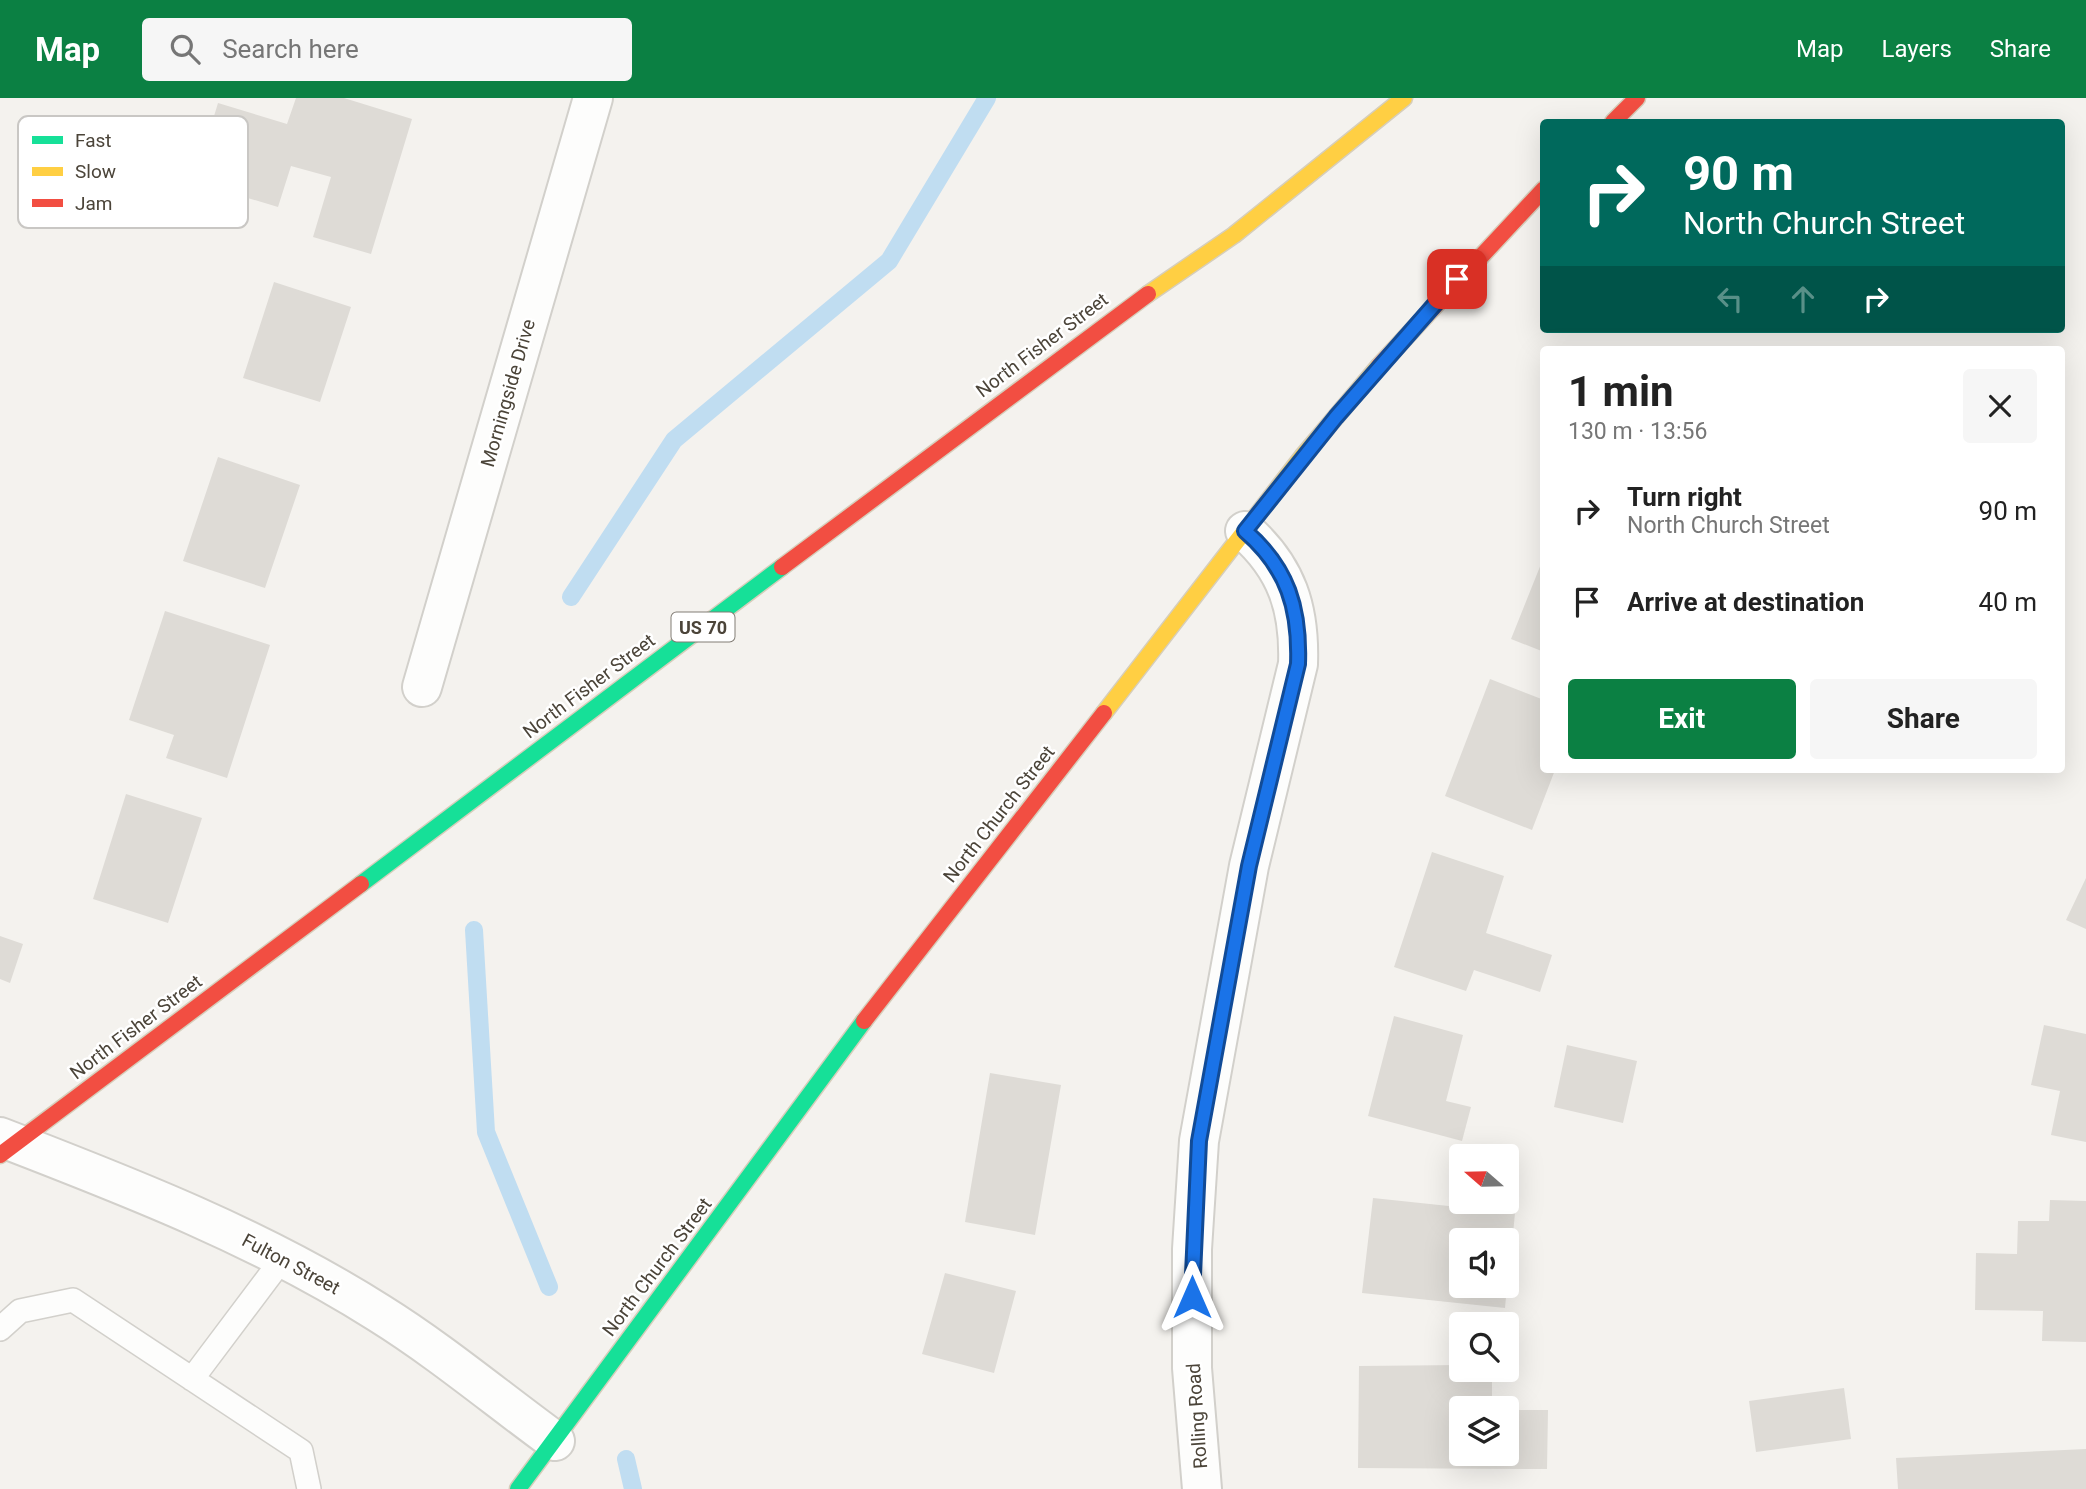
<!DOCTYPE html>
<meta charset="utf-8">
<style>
:root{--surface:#fff;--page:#f6f6f6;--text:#222;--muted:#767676;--accent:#0b8043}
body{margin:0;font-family:Roboto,sans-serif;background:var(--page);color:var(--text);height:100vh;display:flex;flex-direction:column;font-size:26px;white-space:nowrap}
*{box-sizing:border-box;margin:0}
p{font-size:23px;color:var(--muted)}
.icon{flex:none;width:38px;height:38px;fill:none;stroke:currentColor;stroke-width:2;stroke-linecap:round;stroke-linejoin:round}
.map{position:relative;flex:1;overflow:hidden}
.drawer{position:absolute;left:1540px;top:248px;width:525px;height:427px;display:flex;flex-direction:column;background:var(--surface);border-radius:7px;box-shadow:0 7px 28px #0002}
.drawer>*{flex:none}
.top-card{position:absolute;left:1540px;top:21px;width:525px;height:214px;border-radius:7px;box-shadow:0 7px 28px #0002;background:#00695c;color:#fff;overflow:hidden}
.needle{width:46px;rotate:290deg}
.tools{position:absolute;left:1449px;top:1046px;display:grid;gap:14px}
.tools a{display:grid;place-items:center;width:70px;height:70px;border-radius:7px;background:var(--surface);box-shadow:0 7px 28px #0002;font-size:35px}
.pin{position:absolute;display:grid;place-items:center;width:60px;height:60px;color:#fff;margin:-30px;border-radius:14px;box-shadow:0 4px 10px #0006}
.me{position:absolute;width:77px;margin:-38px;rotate:0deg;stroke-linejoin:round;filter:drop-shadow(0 0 5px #0008)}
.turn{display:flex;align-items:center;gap:24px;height:147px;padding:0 28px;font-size:32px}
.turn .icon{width:91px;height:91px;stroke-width:2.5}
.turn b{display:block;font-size:49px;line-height:60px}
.lanes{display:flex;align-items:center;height:66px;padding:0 28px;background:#0003;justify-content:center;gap:35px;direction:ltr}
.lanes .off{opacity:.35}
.round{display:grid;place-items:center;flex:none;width:74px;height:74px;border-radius:7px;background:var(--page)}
.headline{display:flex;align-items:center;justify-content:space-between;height:119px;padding:0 28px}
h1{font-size:42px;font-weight:700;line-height:52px}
.action{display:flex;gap:14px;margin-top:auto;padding:14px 28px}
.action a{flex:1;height:80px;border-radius:7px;background:var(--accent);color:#fff;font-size:28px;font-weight:700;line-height:80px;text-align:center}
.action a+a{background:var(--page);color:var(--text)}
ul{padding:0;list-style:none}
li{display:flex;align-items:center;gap:21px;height:91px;padding:0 28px}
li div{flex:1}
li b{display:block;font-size:26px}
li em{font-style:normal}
header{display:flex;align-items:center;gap:42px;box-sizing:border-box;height:98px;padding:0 35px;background:var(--accent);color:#fff}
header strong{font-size:33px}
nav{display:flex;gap:38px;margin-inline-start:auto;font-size:24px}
.search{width:490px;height:63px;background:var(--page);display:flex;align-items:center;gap:18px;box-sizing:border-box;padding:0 24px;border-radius:7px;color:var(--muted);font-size:26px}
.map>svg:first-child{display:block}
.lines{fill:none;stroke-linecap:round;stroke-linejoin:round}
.stream{stroke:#c0ddf1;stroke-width:18}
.building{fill:#dedbd6}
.lane-casing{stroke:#d2d0cb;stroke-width:26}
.street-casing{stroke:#d2d0cb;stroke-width:42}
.fast-casing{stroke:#d6cebb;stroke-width:19}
.slow-casing{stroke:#d6cebb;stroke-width:19}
.jam-casing{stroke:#d6cebb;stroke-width:19}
.lane{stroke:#fdfdfc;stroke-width:23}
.street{stroke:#fdfdfc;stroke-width:38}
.fast{stroke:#16e098;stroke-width:16}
.slow{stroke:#ffcf43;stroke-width:16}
.jam{stroke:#f24e42;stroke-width:16}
.route-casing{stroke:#114b97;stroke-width:18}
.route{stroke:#1a73e8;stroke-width:12}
.labels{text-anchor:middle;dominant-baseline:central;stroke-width:5;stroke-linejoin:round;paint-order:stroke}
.shield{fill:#fff;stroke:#817c74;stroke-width:2}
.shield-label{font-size:18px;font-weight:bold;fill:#4b4439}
.street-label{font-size:19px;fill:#4b4439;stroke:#fff}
.key{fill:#fff;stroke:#c9c7c4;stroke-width:2}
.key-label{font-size:19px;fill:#4b4439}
</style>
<header>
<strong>Map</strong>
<div class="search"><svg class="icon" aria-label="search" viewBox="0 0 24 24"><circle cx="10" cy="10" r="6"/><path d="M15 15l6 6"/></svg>Search here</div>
<nav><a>Map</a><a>Layers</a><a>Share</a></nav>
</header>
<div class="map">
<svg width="2086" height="1391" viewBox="0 0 2086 1391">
<rect width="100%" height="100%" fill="#f4f2ee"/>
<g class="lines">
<path class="stream" d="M 571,499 L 674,342 L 889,163 L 987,0
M 474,832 L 486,1034 L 549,1189
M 626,1361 L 633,1391"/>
</g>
<path class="building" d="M 296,0 L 344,0 L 412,21 L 371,156 L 313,139 L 331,79 L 291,68 L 278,109 L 194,84 L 218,5 L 287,26 Z
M 274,184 L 351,209 L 320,304 L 243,280 Z
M 218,359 L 300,387 L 265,490 L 183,463 Z
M 1543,461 L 1544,461 L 1544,554 L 1511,541 Z
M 165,513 L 270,547 L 227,680 L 166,660 L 174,637 L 129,622 Z
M 1490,581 L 1544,602 L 1544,672 L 1555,672 L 1532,732 L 1445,698 Z
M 126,696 L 202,720 L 168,825 L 93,801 Z
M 1432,754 L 1504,778 L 1486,835 L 1552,857 L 1540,894 L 1474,872 L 1466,893 L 1394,869 Z
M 2086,780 L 2086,831 L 2066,822 Z
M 0,838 L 23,846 L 10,885 L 0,881 Z
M 1394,918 L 1463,937 L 1446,1003 L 1471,1009 L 1462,1043 L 1368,1018 Z
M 2044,927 L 2086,936 L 2086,1044 L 2051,1037 L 2060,993 L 2031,987 Z
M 1567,947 L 1637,963 L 1623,1025 L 1554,1009 Z
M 990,975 L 1061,987 L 1035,1137 L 965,1124 Z
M 1373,1100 L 1515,1115 L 1509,1177 L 1507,1143 L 1461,1143 L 1461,1188 L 1507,1188 L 1505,1210 L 1362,1195 Z
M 2050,1102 L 2086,1103 L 2086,1244 L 2042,1243 L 2043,1213 L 1975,1212 L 1976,1155 L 2017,1156 L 2018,1123 L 2049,1123 Z
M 945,1175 L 1016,1193 L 994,1275 L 922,1256 Z
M 1461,1267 L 1461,1272 L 1492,1272 L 1492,1311 L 1461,1311 L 1461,1356 L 1507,1356 L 1507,1312 L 1548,1312 L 1547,1371 L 1358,1370 L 1359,1268 Z
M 1844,1290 L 1851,1341 L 1756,1354 L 1749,1303 Z
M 2086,1351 L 2086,1391 L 1898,1391 L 1896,1360 Z"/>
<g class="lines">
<defs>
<path id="lane" d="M 0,1231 L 20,1213 L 73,1202 L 301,1353 L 309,1391
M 192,1281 L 283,1160"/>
<path id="street" d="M 422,589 L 593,0
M 0,1039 C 130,1089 261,1140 379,1215 C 440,1253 496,1300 555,1343
M 1202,1391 L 1192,1270 L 1192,1151 L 1199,1043 L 1249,768 L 1298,566 C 1300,511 1287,470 1245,433"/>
<path id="fast" d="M 361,786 L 782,469
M 518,1391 L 864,923"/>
<path id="slow" d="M 1148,196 L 1234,137 L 1404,0
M 1104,615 L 1302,359 L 1379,268"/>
<path id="jam" d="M 1613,24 L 1637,0
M 1379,268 L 1544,91
M 782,469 L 1148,196
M 864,923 L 1104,615
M 0,1057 L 361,786"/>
</defs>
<use href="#lane" class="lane-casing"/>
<use href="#street" class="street-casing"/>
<use href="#fast" class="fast-casing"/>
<use href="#slow" class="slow-casing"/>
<use href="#jam" class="jam-casing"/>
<use href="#lane" class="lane"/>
<use href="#street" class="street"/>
<use href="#fast" class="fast"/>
<use href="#slow" class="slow"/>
<use href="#jam" class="jam"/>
</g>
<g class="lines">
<defs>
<path id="route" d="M 1192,1199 L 1199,1043 L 1249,768 L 1298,566 C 1300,511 1288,470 1245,433 L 1336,319 L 1457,181"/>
</defs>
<use href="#route" class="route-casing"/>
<use href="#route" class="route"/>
</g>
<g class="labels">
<rect class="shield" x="671.5" y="514.5" width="63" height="29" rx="5"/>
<g class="shield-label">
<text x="703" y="529">US 70</text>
</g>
<g class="street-label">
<text transform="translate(1042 247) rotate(-37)">North Fisher Street</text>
<text transform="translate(508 295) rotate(-74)">Morningside Drive</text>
<text transform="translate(589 588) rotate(-37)">North Fisher Street</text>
<text transform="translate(999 716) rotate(-52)">North Church Street</text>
<text transform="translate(136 929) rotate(-37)">North Fisher Street</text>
<text transform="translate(291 1166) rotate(28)">Fulton Street</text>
<text transform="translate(657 1169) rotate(-53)">North Church Street</text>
<text transform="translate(1197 1318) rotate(-94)">Rolling Road</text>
</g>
</g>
<rect x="18" y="18" width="230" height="112" rx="10" class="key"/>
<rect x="32" y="38" width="31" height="8" fill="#16e098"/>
<rect x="32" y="69" width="31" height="9" fill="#ffcf43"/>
<rect x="32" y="101" width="31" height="8" fill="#f24e42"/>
<g class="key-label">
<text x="75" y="49">Fast</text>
<text x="75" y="80">Slow</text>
<text x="75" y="112">Jam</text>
</g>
</svg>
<div class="tools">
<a><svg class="needle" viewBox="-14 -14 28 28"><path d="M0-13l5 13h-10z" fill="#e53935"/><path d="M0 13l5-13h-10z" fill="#767676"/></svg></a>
<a><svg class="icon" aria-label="sound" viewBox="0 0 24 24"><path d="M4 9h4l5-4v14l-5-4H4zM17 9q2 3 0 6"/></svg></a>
<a><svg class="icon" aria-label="search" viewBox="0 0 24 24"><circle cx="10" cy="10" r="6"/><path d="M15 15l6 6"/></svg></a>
<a><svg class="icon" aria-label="layers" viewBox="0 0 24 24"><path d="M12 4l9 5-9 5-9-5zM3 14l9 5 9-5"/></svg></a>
</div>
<div class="pin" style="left:1457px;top:181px;background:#d93025"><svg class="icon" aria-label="arrive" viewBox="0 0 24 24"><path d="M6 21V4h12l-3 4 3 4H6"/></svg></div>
<svg class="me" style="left:1192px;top:1199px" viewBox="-20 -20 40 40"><path d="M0-17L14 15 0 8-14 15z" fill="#1a73e8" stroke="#fff" stroke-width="4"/></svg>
<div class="top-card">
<div class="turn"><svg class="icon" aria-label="right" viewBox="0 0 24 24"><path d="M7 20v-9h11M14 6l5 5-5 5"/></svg><div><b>90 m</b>North Church Street</div></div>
<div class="lanes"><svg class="icon off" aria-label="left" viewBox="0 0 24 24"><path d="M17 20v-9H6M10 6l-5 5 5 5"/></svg><svg class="icon off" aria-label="ahead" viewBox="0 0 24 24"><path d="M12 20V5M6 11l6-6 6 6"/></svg><svg class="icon" aria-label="right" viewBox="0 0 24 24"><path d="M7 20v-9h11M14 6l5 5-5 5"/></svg></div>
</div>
<section class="drawer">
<div class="headline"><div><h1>1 min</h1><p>130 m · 13:56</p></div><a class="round"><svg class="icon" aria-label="close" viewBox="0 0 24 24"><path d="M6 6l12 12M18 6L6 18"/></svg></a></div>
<ul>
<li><svg class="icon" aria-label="right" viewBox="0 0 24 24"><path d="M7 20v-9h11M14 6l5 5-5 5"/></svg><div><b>Turn right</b><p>North Church Street</p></div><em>90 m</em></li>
<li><svg class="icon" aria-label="arrive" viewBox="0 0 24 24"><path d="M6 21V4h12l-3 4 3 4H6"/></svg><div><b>Arrive at destination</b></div><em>40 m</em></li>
</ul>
<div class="action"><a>Exit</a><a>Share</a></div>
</section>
</div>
